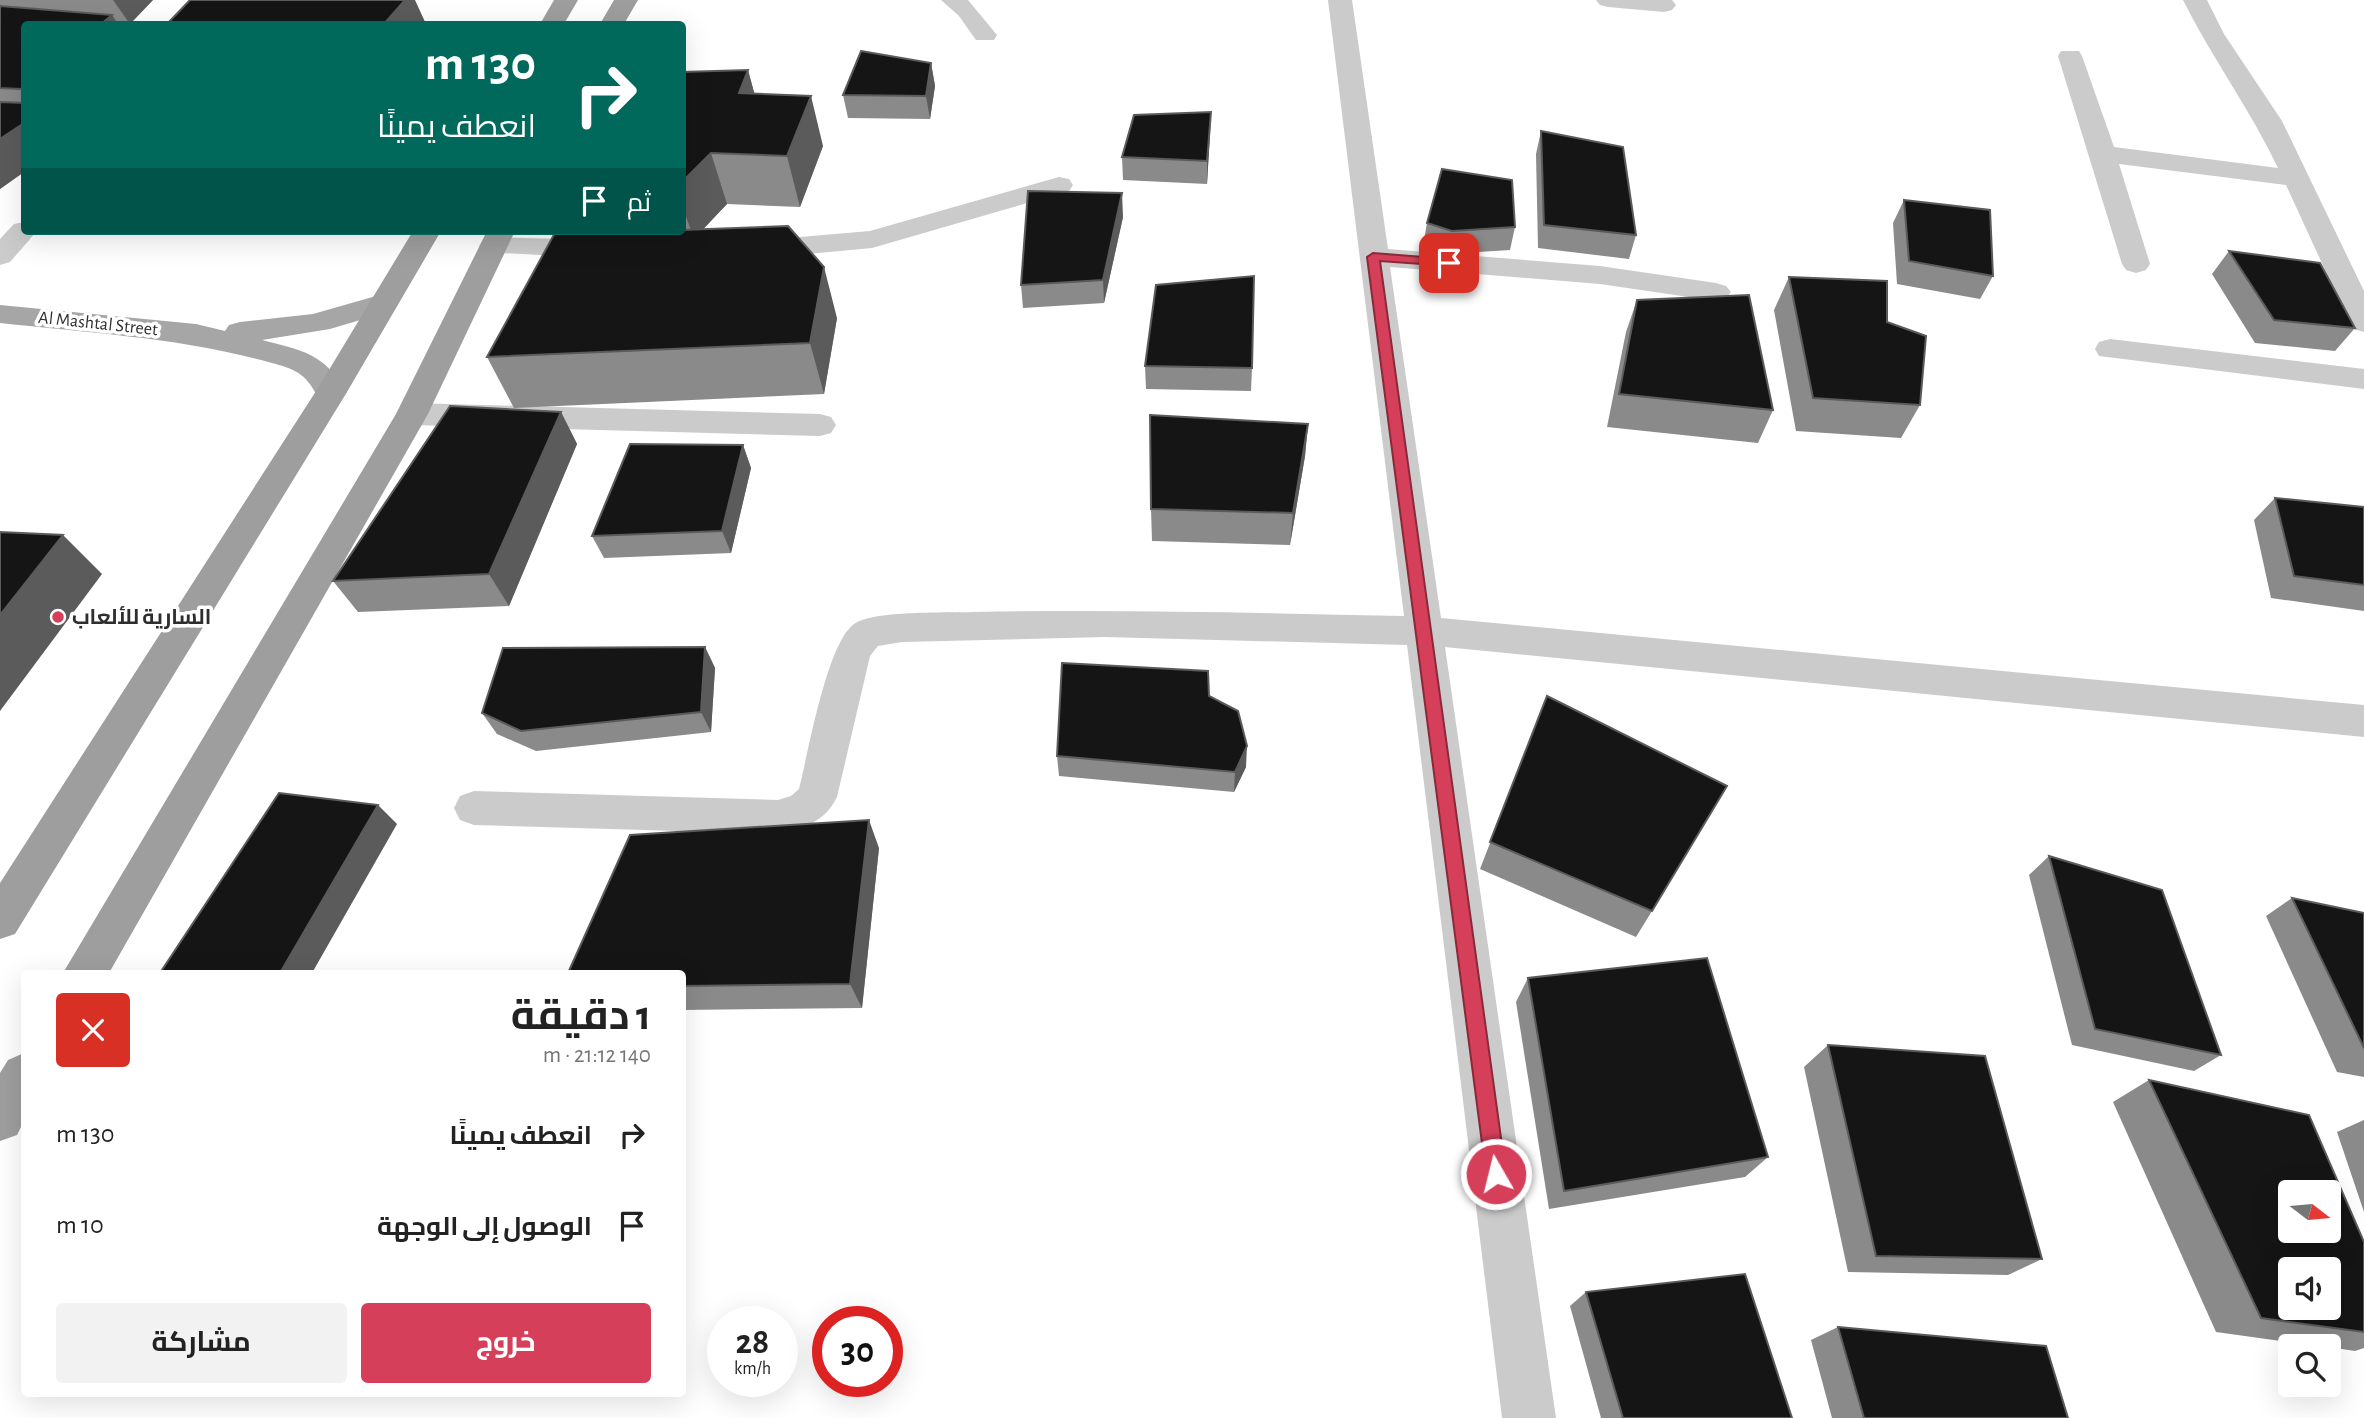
<!DOCTYPE html>
<html lang="ar">
<meta charset="utf-8">
<style>
:root{--surface:#fff;--page:#f2f2f2;--text:#222;--muted:#767676;--accent:#d53f59}
body{margin:0;font-family:"Alegreya Sans",Cairo,sans-serif;background:var(--page);color:var(--text);direction:rtl;height:100vh;display:flex;flex-direction:column;font-size:26px;white-space:nowrap}
*{box-sizing:border-box;margin:0}
p{font-size:23px;color:var(--muted)}
.icon{flex:none;width:38px;height:38px;fill:none;stroke:currentColor;stroke-width:2;stroke-linecap:round;stroke-linejoin:round}
.map{position:relative;flex:1;overflow:hidden;direction:ltr}
.sheet{position:absolute;left:21px;top:970px;width:665px;height:427px;display:flex;flex-direction:column;background:var(--surface);border-radius:7px;box-shadow:0 7px 28px #0002;direction:rtl}
.sheet>*{flex:none}
.hud{position:absolute;left:21px;top:21px;width:665px;height:214px;border-radius:7px;box-shadow:0 7px 28px #0002;direction:rtl;background:#00695c;color:#fff;overflow:hidden}
.needle{width:46px;rotate:106deg}
.tools{position:absolute;left:2278px;top:1180px;display:grid;gap:14px}
.tools a{display:grid;place-items:center;width:63px;height:63px;border-radius:7px;background:var(--surface);box-shadow:0 7px 28px #0002;font-size:35px}
.speed{position:absolute;left:707px;top:1306px;display:flex;gap:14px;font-size:35px;font-weight:700;text-align:center}
.speed>*{display:grid;place-content:center;width:91px;height:91px;border-radius:50%;background:var(--surface);box-shadow:0 7px 28px #0002;line-height:1}
.speed small{font-size:18px;font-weight:400}
.speed .limit{border:10px solid #d22;background:#fff;color:#111}
.pin{position:absolute;display:grid;place-items:center;width:60px;height:60px;color:#fff;margin:-30px;border-radius:14px;box-shadow:0 4px 10px #0006}
.me{position:absolute;width:77px;margin:-38px;rotate:352deg;stroke-linejoin:round;filter:drop-shadow(0 0 5px #0008)}
.turn{display:flex;align-items:center;gap:24px;height:147px;padding:0 35px;font-size:32px}
.turn .icon{width:91px;height:91px;stroke-width:2.5}
.turn b{display:block;font-size:49px;line-height:60px}
.then{display:flex;align-items:center;height:66px;padding:0 35px;background:#0003;gap:14px;font-size:26px}
.round{display:grid;place-items:center;flex:none;width:74px;height:74px;border-radius:7px;background:var(--page)}
.head{display:flex;align-items:center;justify-content:space-between;height:119px;padding:0 35px}
h1{font-size:42px;font-weight:700;line-height:52px}
.action{display:flex;gap:14px;margin-top:auto;padding:14px 35px}
.action a{flex:1;height:80px;border-radius:7px;background:var(--accent);color:#fff;font-size:28px;font-weight:700;line-height:80px;text-align:center}
.action a+a{background:var(--page);color:var(--text)}
ul{padding:0;list-style:none}
li{display:flex;align-items:center;gap:21px;height:91px;padding:0 35px}
li div{flex:1}
li b{display:block;font-size:26px}
li em{font-style:normal}
.map>svg:first-child{display:block}
.lines{fill:none;stroke-linecap:round;stroke-linejoin:round}
.minor{fill:#cbcbcb;fill-rule:evenodd}
.primary{fill:#a6a6a6;fill-rule:evenodd}
.trunk{fill:#9e9e9e;fill-rule:evenodd}
.wall{fill:#8a8a8a}
.shaded-wall{fill:#5b5b5b}
.building{fill:#151515;stroke:#5b5b5b;stroke-width:2;fill-rule:evenodd}
.route{fill:#d53f59;stroke:#8a293a;stroke-width:2}
.poi-dot{fill:#d53f59;stroke:#fff;stroke-width:2.5}
.labels{text-anchor:middle;dominant-baseline:central;stroke-width:7;stroke-linejoin:round;paint-order:stroke}
.far-street-label{font-size:18px;fill:#2e2e2e;stroke:#fff}
.poi-label{font-size:21px;font-weight:bold;fill:#2e2e2e;stroke:#fff;text-anchor:start}
</style>
<div class="map">
<svg width="2364" height="1418" viewBox="0 0 2364 1418">
<rect width="100%" height="100%" fill="#fff"/>
<g class="lines">
<path class="minor" d="M 941,0 L 968,0 L 997,35 L 994,40 L 976,40 L 959,16 Z
M 1328,0 L 1352,0 L 1388,249 L 1600,266 L 1716,283 L 1726,286 L 1731,292 L 1726,298 L 1716,301 L 1600,284 L 1390,267 L 1441,618 L 2364,705 L 2364,737 L 1445,647 L 1556,1418 L 1502,1418 L 1407,645 L 1105,637 L 902,642 L 878,646 L 870,656 L 837,797 C 824,823 805,827 778,834 L 474,825 L 460,820 L 454,808 L 460,796 L 474,791 L 778,800 L 791,796 L 799,789 C 808,754 827,643 854,624 C 874,610 948,613 974,612 C 1118,609 1261,613 1404,616 Z
M 1596,0 L 1672,0 L 1676,5 L 1672,10 L 1664,12 L 1608,7 L 1600,5 Z
M 2183,0 L 2207,0 L 2224,34 L 2282,121 L 2364,291 L 2364,332 L 2353,329 L 2349,322 L 2286,185 L 2119,164 L 2150,264 L 2146,270 L 2136,273 L 2126,270 L 2122,264 L 2058,56 L 2061,51 L 2079,51 L 2082,56 L 2114,147 L 2278,168 C 2250,109 2212,58 2183,0 Z
M 1059,177 L 1069,179 L 1073,185 L 1069,191 L 872,248 L 754,259 L 744,256 L 740,250 L 744,244 L 754,241 L 870,231 Z
M 24,222 L 24,231 L 37,231 L 10,262 L 0,265 L 0,239 L 14,224 Z
M 493,237 L 599,240 L 609,243 L 613,249 L 609,255 L 599,258 L 483,252 L 479,246 L 483,240 Z
M 2110,339 L 2364,369 L 2364,389 L 2099,356 L 2095,349 L 2099,342 Z
M 412,403 L 820,414 L 831,417 L 836,425 L 831,433 L 820,436 L 412,425 L 401,422 L 396,414 L 401,406 Z"/>
<path class="primary" d="M 383,294 L 394,296 L 398,303 L 394,310 L 330,329 L 262,340 C 304,351 323,353 347,392 L 342,399 C 313,408 319,388 301,375 C 294,369 280,365 272,363 C 183,338 91,333 0,323 L 0,305 L 196,324 L 225,331 L 229,325 L 240,322 L 313,314 Z"/>
<path class="trunk" d="M 554,0 L 578,0 L 564,24 L 540,24 Z
M 614,0 L 638,0 L 624,24 L 600,24 Z
M 413,231 L 441,231 L 347,392 L 15,934 L 0,939 L 0,883 L 318,388 Z
M 487,231 L 515,231 L 428,414 L 109,973 L 63,973 L 396,414 Z
M 24,1053 L 24,1121 L 17,1135 L 0,1141 L 0,1073 L 8,1060 Z"/>
</g>
<path class="wall" d="M 0,0 L 153,0 L 130,24 L 24,24 L 24,172 L 0,189 Z
M 931,63 L 935,86 L 930,119 L 848,118 L 843,95 Z
M 748,70 L 754,93 L 823,146 L 800,207 L 727,204 L 703,229 L 837,318 L 824,394 L 514,408 L 487,357 L 556,231 L 682,231 L 682,72 Z
M 1211,112 L 1207,184 L 1123,180 L 1122,157 Z
M 1541,131 L 1636,235 L 1629,259 L 1538,248 L 1536,154 Z
M 1904,200 L 1993,276 L 1980,299 L 1897,284 L 1893,223 Z
M 1123,217 L 1104,303 L 1023,308 L 1021,285 Z
M 1427,223 L 1515,227 L 1510,250 L 1447,254 L 1423,246 Z
M 2229,251 L 2355,328 L 2335,351 L 2255,343 L 2212,274 Z
M 1789,277 L 1887,322 L 1920,405 L 1901,438 L 1796,431 L 1774,310 Z
M 1637,300 L 1773,410 L 1758,443 L 1607,427 L 1626,332 Z
M 1145,366 L 1252,368 L 1251,391 L 1146,389 Z
M 561,412 L 577,444 L 509,606 L 358,612 L 333,581 Z
M 1308,424 L 1305,456 L 1290,545 L 1152,541 L 1151,509 Z
M 743,445 L 751,468 L 731,553 L 604,558 L 592,536 Z
M 2275,498 L 2364,507 L 2364,611 L 2271,598 L 2254,520 Z
M 705,647 L 715,668 L 711,732 L 536,751 L 497,734 L 482,713 Z
M 1209,696 L 1246,767 L 1234,792 L 1059,776 L 1057,756 Z
M 1547,696 L 1652,911 L 1636,937 L 1480,869 Z
M 879,848 L 862,1008 L 682,1010 L 682,973 Z
M 2049,856 L 2221,1055 L 2194,1071 L 2072,1045 L 2029,875 Z
M 2292,898 L 2364,913 L 2364,1077 L 2337,1072 L 2266,916 Z
M 1528,978 L 1768,1157 L 1745,1177 L 1549,1209 L 1516,1002 Z
M 1828,1045 L 2042,1259 L 2008,1275 L 1848,1272 L 1804,1067 Z
M 2149,1080 L 2364,1242 L 2364,1348 L 2355,1351 L 2329,1347 L 2329,1346 L 2318,1346 L 2216,1332 L 2113,1102 Z
M 2364,1120 L 2364,1212 L 2337,1132 Z
M 1586,1292 L 1792,1418 L 1601,1418 L 1570,1306 Z
M 1838,1327 L 2068,1418 L 1832,1418 L 1811,1340 Z"/>
<path class="shaded-wall" d="M 113,0 L 153,0 L 130,24 Z
M 405,0 L 415,0 L 426,24 L 384,24 Z
M 112,15 L 118,24 L 101,24 Z
M 931,63 L 935,86 L 930,119 L 926,96 Z
M 748,70 L 762,121 L 739,93 Z
M 811,96 L 823,146 L 800,207 L 787,156 Z
M 1211,112 L 1210,135 L 1207,184 L 1207,161 Z
M 24,123 L 24,172 L 0,189 L 0,139 Z
M 711,153 L 727,204 L 694,239 L 682,205 L 682,182 Z
M 1122,193 L 1123,217 L 1104,303 L 1103,280 Z
M 824,267 L 837,318 L 824,394 L 810,343 Z
M 561,412 L 577,444 L 509,606 L 489,574 Z
M 1308,424 L 1305,456 L 1290,545 L 1293,513 Z
M 743,445 L 751,468 L 731,553 L 722,531 Z
M 63,535 L 102,574 L 0,711 L 0,615 Z
M 705,647 L 715,668 L 711,732 L 701,712 Z
M 1247,746 L 1246,767 L 1234,792 L 1235,772 Z
M 378,805 L 397,824 L 312,973 L 280,973 Z
M 869,820 L 879,848 L 862,1008 L 850,984 Z"/>
<path class="building" d="M 190,0 L 405,0 L 384,24 L 167,24 Z
M 0,6 L 112,15 L 101,24 L 24,24 L 24,86 L 21,89 L 0,88 Z
M 861,51 L 931,63 L 926,96 L 843,95 Z
M 748,70 L 739,93 L 811,96 L 787,156 L 711,153 L 682,182 L 682,72 Z
M 0,102 L 24,103 L 24,123 L 0,139 Z
M 1211,112 L 1207,161 L 1122,157 L 1134,115 Z
M 1541,131 L 1623,147 L 1636,235 L 1544,225 Z
M 1442,169 L 1512,180 L 1515,227 L 1452,231 L 1427,223 Z
M 1028,191 L 1122,193 L 1103,280 L 1021,285 Z
M 1904,200 L 1990,210 L 1993,276 L 1909,261 Z
M 788,226 L 824,267 L 810,343 L 487,357 L 556,231 L 621,231 L 620,232 L 682,231 L 682,230 Z
M 2229,251 L 2320,263 L 2355,328 L 2274,320 Z
M 1254,276 L 1252,368 L 1145,366 L 1156,285 Z
M 1789,277 L 1887,281 L 1887,322 L 1926,336 L 1920,405 L 1813,398 Z
M 1749,295 L 1773,410 L 1619,394 L 1637,300 Z
M 450,406 L 561,412 L 489,574 L 333,581 Z
M 1150,415 L 1308,424 L 1293,513 L 1151,509 Z
M 630,444 L 743,445 L 722,531 L 592,536 Z
M 2275,498 L 2364,507 L 2364,585 L 2294,576 Z
M 0,532 L 63,535 L 0,615 Z
M 705,647 L 701,712 L 521,731 L 482,713 L 503,648 Z
M 1062,663 L 1208,671 L 1209,696 L 1238,711 L 1247,746 L 1235,772 L 1057,756 Z
M 1547,696 L 1727,786 L 1652,911 L 1490,842 Z
M 279,793 L 378,805 L 280,973 L 160,973 Z
M 869,820 L 850,984 L 682,986 L 682,973 L 568,973 L 630,835 Z
M 2049,856 L 2162,890 L 2221,1055 L 2095,1029 Z
M 2292,898 L 2364,913 L 2364,1048 Z
M 1707,958 L 1768,1157 L 1564,1191 L 1528,978 Z
M 1828,1045 L 1985,1056 L 2042,1259 L 1876,1256 Z
M 2149,1080 L 2309,1115 L 2364,1242 L 2364,1332 L 2261,1318 ZM 2291,1192 L 2329,1192 L 2329,1230 L 2291,1230 ZM 2291,1269 L 2329,1269 L 2329,1307 L 2291,1307 Z
M 1745,1274 L 1792,1418 L 1623,1418 L 1586,1292 Z
M 1838,1327 L 2046,1346 L 2068,1418 L 1864,1418 Z"/>
<path class="route" d="M 1373,253 L 1449,259 L 1455,263 L 1449,266 L 1380,261 L 1506,1174 L 1503,1181 L 1496,1184 L 1489,1181 L 1486,1174 L 1367,257 Z"/>
<circle class="poi-dot" cx="58" cy="617" r="7"/>
<g class="labels">
<g class="far-street-label">
<text transform="translate(98 324) rotate(6)">Al Mashtal Street</text>
</g>
<g class="poi-label">
<text x="72" y="617">السارية للألعاب</text>
</g>
</g>
</svg>
<div class="tools">
<a><svg class="needle" viewBox="-14 -14 28 28"><path d="M0-13l5 13h-10z" fill="#e53935"/><path d="M0 13l5-13h-10z" fill="#767676"/></svg></a>
<a><svg class="icon" aria-label="sound" viewBox="0 0 24 24"><path d="M4 9h4l5-4v14l-5-4H4zM17 9q2 3 0 6"/></svg></a>
<a><svg class="icon" aria-label="search" viewBox="0 0 24 24"><circle cx="10" cy="10" r="6"/><path d="M15 15l6 6"/></svg></a>
</div>
<div class="speed"><div>28<small>km/h</small></div><div class="limit">30</div></div>
<div class="pin" style="left:1449px;top:263px;background:#d93025"><svg class="icon" aria-label="arrive" viewBox="0 0 24 24"><path d="M6 21V4h12l-3 4 3 4H6"/></svg></div>
<svg class="me" style="left:1496px;top:1174px" viewBox="-20 -20 40 40"><circle r="17" fill="#d53f59" stroke="#fff" stroke-width="3"/><path d="M0-11L8 9 0 5-8 9z" fill="#fff"/></svg>
<div class="hud">
<div class="turn"><svg class="icon" aria-label="right" viewBox="0 0 24 24"><path d="M7 20v-9h11M14 6l5 5-5 5"/></svg><div><b>130 m</b>انعطف يمينًا</div></div>
<div class="then">ثم<svg class="icon" aria-label="arrive" viewBox="0 0 24 24"><path d="M6 21V4h12l-3 4 3 4H6"/></svg></div>
</div>
<section class="sheet">
<div class="head"><div><h1>1 دقيقة</h1><p>140 m · 21:12</p></div><a class="round" style="background:#d93025;color:#fff"><svg class="icon" aria-label="close" viewBox="0 0 24 24"><path d="M6 6l12 12M18 6L6 18"/></svg></a></div>
<ul>
<li><svg class="icon" aria-label="right" viewBox="0 0 24 24"><path d="M7 20v-9h11M14 6l5 5-5 5"/></svg><div><b>انعطف يمينًا</b></div><em>130 m</em></li>
<li><svg class="icon" aria-label="arrive" viewBox="0 0 24 24"><path d="M6 21V4h12l-3 4 3 4H6"/></svg><div><b>الوصول إلى الوجهة</b></div><em>10 m</em></li>
</ul>
<div class="action"><a>خروج</a><a>مشاركة</a></div>
</section>
</div>
